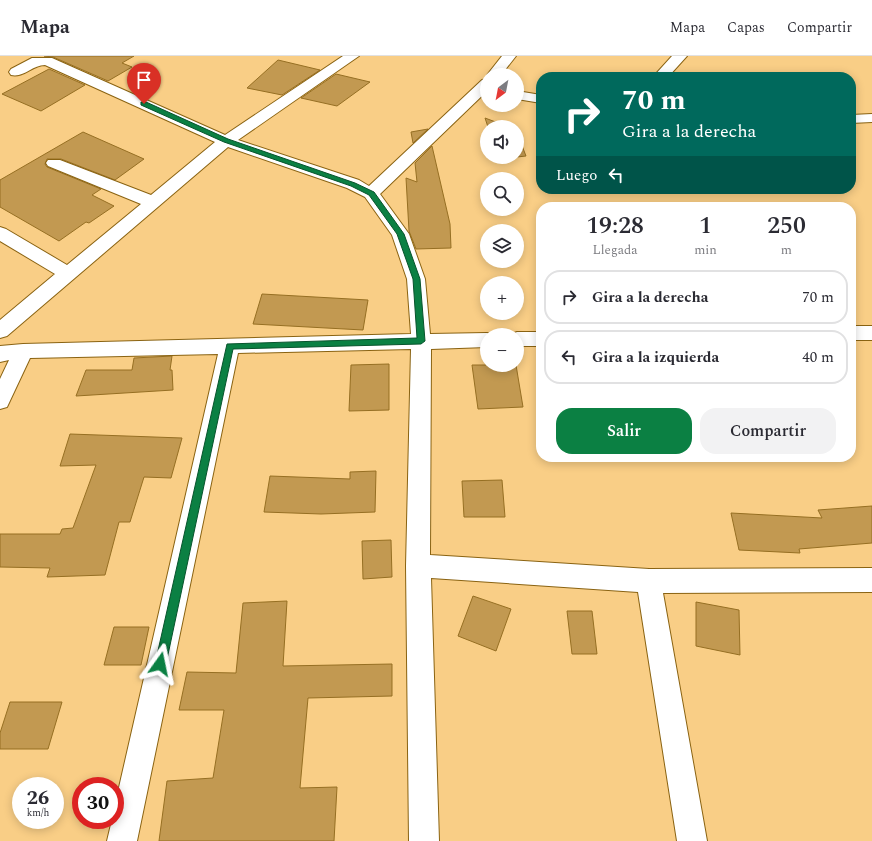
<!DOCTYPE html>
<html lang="es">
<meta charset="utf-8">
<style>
:root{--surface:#fff;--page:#f2f2f3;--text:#2b2b33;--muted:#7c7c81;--line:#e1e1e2;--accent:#0b8043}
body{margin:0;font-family:Spectral,serif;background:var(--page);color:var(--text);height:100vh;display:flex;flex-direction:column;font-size:15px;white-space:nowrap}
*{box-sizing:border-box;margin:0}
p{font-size:13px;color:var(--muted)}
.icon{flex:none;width:22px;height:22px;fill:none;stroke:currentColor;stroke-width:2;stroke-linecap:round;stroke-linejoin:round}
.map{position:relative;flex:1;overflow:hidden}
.details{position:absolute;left:536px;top:146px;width:320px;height:260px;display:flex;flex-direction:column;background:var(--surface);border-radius:16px;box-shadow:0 2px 10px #0003}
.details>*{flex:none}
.top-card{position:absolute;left:536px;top:16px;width:320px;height:122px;border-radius:16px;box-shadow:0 2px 10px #0003;background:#00695c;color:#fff;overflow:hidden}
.needle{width:26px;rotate:212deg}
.buttons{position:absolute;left:480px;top:12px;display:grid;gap:8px}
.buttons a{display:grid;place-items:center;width:44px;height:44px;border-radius:50%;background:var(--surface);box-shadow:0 2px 10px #0003;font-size:20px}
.speed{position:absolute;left:12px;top:721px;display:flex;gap:8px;font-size:20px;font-weight:700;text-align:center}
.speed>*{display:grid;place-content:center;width:52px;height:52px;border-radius:50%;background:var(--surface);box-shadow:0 2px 10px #0003;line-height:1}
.speed small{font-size:10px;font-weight:400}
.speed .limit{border:6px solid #d22;background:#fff;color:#111}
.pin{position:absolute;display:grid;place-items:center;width:34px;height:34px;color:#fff;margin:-41px -17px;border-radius:50% 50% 50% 0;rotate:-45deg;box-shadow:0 0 4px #0007}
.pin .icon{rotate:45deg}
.me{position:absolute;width:44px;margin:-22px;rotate:12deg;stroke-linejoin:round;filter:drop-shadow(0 0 3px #0008)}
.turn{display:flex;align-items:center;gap:14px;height:84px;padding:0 20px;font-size:18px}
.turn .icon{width:52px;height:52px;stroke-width:2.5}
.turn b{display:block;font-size:28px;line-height:34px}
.then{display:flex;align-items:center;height:38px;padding:0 20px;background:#0003;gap:8px;font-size:15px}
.eta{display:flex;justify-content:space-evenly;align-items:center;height:68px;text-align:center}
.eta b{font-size:24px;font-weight:600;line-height:28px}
.primary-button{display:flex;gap:8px;margin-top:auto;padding:8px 20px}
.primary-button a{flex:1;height:46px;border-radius:16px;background:var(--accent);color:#fff;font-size:16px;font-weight:600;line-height:46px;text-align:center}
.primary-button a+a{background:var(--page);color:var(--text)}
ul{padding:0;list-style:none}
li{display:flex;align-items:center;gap:12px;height:54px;margin:0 8px 6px;padding:0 12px;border:2px solid var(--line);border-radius:16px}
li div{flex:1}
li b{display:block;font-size:15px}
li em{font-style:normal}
header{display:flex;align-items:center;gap:24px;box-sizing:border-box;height:56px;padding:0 20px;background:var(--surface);border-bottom:1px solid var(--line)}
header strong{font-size:19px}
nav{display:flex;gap:22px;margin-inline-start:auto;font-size:14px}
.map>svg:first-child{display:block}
.building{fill:#c29951;stroke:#966f23}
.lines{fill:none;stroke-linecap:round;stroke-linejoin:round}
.street-casing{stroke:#8a6312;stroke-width:2}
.street{fill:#fff;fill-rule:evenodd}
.route{fill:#0b8043;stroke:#07532c}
</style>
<header>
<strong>Mapa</strong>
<nav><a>Mapa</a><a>Capas</a><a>Compartir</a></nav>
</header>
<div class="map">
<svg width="872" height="785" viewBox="0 0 872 785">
<rect width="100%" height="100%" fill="#f9ce86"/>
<path class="building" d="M 44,0 L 134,0 L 122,7 L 132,11 L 108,25 L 53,1 Z
M 278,4 L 320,14 L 282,39 L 247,32 Z
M 49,13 L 85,29 L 41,55 L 2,38 Z
M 336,18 L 370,26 L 337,50 L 301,42 Z
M 485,62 L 509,71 L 488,71 Z
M 428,73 L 413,87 L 411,76 Z
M 83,76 L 144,103 L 115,124 L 61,103 L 47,103 L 45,108 L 47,111 L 101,133 L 92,139 L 114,150 L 89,167 L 86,166 L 59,185 L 0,151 L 0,124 Z
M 517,77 L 526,100 L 517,101 Z
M 432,90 L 450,168 L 451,192 L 416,193 L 409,175 L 406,122 L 417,126 L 415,107 Z
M 262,238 L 368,244 L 363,274 L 253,268 Z
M 172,300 L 170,314 L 172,314 L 173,334 L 76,340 L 86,314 L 132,314 L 134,302 Z
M 389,308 L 389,354 L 349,355 L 351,309 Z
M 472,309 L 516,309 L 523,351 L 478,353 Z
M 70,378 L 182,382 L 171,422 L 144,421 L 130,466 L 119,466 L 105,519 L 47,521 L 50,512 L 0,511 L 0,478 L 60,478 L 62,473 L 73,472 L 96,409 L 60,410 Z
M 376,415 L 375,456 L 321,458 L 264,456 L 270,420 L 350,423 L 350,416 Z
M 502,424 L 505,461 L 464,461 L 462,425 Z
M 872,450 L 872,487 L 799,493 L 800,497 L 739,494 L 731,457 L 822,462 L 818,454 Z
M 391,484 L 392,521 L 363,523 L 362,485 Z
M 473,540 L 511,553 L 496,595 L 458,580 Z
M 287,545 L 283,610 L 392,608 L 392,640 L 308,642 L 300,732 L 337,731 L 334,785 L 159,785 L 167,725 L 213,722 L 224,654 L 179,654 L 187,616 L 236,617 L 243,547 Z
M 696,546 L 739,554 L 740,599 L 696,590 Z
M 567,555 L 592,555 L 597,598 L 572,598 Z
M 114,571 L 149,571 L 141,609 L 104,609 Z
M 10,646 L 62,646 L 48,693 L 0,693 L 0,677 Z"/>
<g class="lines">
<defs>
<path id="street" d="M 343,0 L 359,0 L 238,84 L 359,124 L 369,130 L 482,24 L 487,23 L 487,35 L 380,138 L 409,178 L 425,223 L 430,278 L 487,277 L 494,279 L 487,279 L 487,291 L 431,293 L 430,499 L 649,513 L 872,512 L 872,536 L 663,537 L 707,785 L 677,785 L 638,536 L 431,522 L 439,785 L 409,785 L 406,510 L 411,293 L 238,297 L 137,785 L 107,785 L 112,764 L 115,764 L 115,749 L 218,298 L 30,302 L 7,351 L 0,353 L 0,323 L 9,304 L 0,306 L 0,290 L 23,288 L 411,278 L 407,223 L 392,179 L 365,141 L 347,132 L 228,91 L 7,280 L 0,282 L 0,264 L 55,218 L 0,185 L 0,171 L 6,173 L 67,209 L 141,148 L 48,110 L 46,107 L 48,104 L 60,104 L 151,139 L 215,86 L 45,9 C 32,9 24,22 11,19 L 9,16 L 11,13 L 32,2 L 52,2 L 225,79 Z
M 502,0 L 516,0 L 501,19 L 487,19 Z
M 672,0 L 687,0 L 668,21 L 653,21 Z
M 517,35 L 541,39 L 541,47 L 517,43 Z
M 872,58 L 872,66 L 851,67 L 851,59 Z
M 851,270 L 872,270 L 872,284 L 851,284 Z
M 517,276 L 541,276 L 541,290 L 517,290 L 517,279 L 509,279 Z"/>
</defs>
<use href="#street" class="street-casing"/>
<use href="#street" class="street"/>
</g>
<path class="route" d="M 141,46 L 146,46 L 228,83 L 355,127 L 374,136 L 404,178 L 420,223 L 425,285 L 421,288 L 233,293 L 166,608 L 164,612 L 160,614 L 157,612 L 155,608 L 227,288 L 417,282 L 413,223 L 397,178 L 369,139 L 351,130 L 224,86 L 141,49 Z"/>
</svg>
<div class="buttons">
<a><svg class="needle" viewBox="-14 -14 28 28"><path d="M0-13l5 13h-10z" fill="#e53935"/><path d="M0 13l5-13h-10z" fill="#7c7c81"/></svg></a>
<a><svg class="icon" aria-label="sound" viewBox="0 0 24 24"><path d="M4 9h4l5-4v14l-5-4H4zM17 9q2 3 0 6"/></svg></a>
<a><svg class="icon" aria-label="search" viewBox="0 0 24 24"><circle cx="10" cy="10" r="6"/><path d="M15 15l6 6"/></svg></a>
<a><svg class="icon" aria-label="layers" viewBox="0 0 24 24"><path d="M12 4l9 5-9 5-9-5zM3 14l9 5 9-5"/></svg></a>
<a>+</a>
<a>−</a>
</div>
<div class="speed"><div>26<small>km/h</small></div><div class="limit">30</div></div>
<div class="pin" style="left:144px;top:48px;background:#d93025"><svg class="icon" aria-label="arrive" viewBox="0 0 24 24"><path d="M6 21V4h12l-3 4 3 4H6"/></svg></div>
<svg class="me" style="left:160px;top:608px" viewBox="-20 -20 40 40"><path d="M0-17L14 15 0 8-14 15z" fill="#0b8043" stroke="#fff" stroke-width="4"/></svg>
<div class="top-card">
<div class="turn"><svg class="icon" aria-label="right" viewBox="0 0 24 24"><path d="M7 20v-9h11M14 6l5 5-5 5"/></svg><div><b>70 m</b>Gira a la derecha</div></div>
<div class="then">Luego<svg class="icon" aria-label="left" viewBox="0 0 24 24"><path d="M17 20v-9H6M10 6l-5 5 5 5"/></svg></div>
</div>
<section class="details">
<div class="eta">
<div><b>19:28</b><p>Llegada</p></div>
<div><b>1</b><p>min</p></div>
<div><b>250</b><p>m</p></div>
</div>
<ul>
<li><svg class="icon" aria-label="right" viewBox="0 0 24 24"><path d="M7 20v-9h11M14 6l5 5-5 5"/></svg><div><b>Gira a la derecha</b></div><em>70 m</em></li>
<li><svg class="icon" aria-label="left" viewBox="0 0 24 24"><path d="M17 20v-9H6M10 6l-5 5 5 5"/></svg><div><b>Gira a la izquierda</b></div><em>40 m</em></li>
</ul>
<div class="primary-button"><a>Salir</a><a>Compartir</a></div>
</section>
</div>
